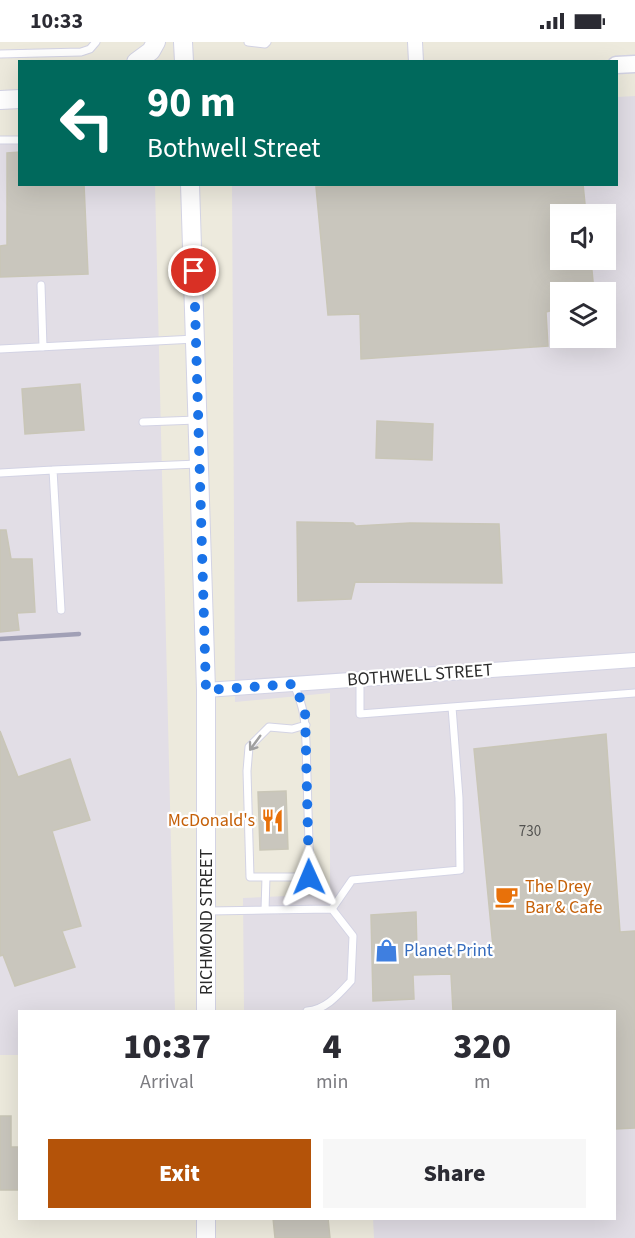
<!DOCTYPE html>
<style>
:root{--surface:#fff;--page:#f7f7f7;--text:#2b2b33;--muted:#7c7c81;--accent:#b45309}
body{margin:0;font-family:"Source Sans 3",sans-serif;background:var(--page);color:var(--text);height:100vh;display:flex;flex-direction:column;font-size:22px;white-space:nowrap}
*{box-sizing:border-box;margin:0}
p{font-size:20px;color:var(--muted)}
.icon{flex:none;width:33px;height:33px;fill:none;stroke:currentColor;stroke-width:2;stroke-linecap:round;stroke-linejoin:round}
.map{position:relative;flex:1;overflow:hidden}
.details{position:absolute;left:18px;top:968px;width:598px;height:210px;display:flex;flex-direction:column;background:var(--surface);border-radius:0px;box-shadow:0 6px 24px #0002}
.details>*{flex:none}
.top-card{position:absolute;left:18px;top:18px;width:600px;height:126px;border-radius:0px;box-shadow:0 6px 24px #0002;background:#00695c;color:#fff;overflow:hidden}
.tools{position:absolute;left:550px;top:162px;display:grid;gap:12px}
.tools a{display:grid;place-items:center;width:66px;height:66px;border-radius:0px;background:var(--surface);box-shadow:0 6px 24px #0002;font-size:30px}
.pin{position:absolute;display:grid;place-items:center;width:51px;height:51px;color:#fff;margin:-26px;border:3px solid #fff;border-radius:50%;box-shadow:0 2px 6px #0007}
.me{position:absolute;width:66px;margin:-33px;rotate:359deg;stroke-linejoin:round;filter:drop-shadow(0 0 4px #0008)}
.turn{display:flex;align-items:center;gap:21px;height:126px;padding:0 30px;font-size:27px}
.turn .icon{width:78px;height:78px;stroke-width:2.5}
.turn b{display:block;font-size:42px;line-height:51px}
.eta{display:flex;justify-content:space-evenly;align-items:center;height:102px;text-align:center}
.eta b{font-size:36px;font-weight:800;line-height:42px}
.action{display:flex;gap:12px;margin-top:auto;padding:12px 30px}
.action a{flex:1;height:69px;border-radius:0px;background:var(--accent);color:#fff;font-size:24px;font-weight:800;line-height:69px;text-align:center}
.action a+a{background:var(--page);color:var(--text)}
.status{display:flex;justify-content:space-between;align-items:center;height:42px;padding:0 30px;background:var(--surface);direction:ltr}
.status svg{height:16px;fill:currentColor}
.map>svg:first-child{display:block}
.industrial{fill:#e2dee6;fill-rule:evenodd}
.building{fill:#c9c6bd;stroke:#c9c6b7;stroke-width:1.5}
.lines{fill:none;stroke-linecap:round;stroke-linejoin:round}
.service-casing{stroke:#d3d3e4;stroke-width:9}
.minor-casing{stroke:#d3d3e4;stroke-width:16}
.tertiary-casing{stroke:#d3d3e4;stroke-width:19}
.secondary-casing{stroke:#d3d3e4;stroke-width:20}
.service{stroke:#fff;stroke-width:7}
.minor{stroke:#fff;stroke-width:14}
.tertiary{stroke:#fff;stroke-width:16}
.secondary{stroke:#fff;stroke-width:18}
.rail{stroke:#a1a0b6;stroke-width:4.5}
.oneway{stroke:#a0a0a0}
.route{stroke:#1a73e8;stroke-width:10;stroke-dasharray:0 18}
.labels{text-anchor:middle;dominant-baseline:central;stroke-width:4.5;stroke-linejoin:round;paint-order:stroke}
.number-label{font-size:15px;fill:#525250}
.street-label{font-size:18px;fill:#2b2b2b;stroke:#fff}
.food-label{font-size:18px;fill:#c56008;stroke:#fff;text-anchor:end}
.shop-label{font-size:18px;fill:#366cbe;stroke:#fff;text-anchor:start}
</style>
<div class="status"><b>10:33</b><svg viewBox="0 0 49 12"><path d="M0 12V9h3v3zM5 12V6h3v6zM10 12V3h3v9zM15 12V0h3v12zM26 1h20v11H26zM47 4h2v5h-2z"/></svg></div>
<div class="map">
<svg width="635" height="1196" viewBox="0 0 635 1196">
<rect width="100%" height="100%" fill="#edeadd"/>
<path class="industrial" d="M 635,54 L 635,1196 L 374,1196 L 373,1176 L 615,1176 L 615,969 L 244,969 L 243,856 L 330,852 L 330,651 L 235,660 L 232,143 L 616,142 L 617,55 ZM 561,172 L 606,172 L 606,218 L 561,218 ZM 561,250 L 606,250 L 606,296 L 561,296 Z
M 19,94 L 20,142 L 155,143 L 175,969 L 20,969 L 19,1013 L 0,1013 L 0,95 Z"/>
<path class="building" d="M 20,110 L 20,142 L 84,142 L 88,232 L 0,235 L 0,204 L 7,203 L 7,111 Z
M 370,142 L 583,142 L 586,172 L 561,172 L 561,218 L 591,218 L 594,250 L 561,250 L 561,266 L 546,270 L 548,304 L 361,317 L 360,272 L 328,273 L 316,145 L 370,144 Z
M 80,342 L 84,388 L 25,392 L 22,347 Z
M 377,379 L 433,382 L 432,418 L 376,416 Z
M 297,480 L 353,481 L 356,484 L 410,481 L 499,482 L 502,541 L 355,540 L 351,557 L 298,559 Z
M 0,488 L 6,488 L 11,517 L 32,517 L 35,570 L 17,571 L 19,588 L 0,590 Z
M 0,689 L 18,735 L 70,717 L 90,778 L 52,789 L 81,884 L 62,889 L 75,925 L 15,944 L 3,913 L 0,914 Z
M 606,692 L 620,890 L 635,889 L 635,1086 L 615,1087 L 615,969 L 453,969 L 451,932 L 413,933 L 414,957 L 373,959 L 371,873 L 416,870 L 417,909 L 493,905 L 474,707 Z
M 286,749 L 288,807 L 260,808 L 258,750 Z
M 0,1074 L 11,1074 L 11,1105 L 20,1105 L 20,1148 L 0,1148 Z
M 273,1176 L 328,1176 L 330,1196 L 275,1196 Z"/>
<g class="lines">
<defs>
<path id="service" d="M 248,0 L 265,2 L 267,0
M 0,12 L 81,10 L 90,7 L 96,0
M 0,98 L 20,98
M 41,243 L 43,305
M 0,307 L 195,297
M 143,380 L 197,378
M 0,431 L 53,428
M 61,568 L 53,428 L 198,422
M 360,637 L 360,672 L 635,651
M 294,642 C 304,667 305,675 306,701 L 310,835 L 250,835 L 247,729 L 249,705 L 269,685 L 292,687 L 306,683
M 332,867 L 352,838 L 460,828 L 459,756 L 452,665
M 265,868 L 332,867 L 353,894 L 351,939 C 339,952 326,968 307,969
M 208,869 L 265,868 L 266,835"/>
<path id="minor" d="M 415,0 L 416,20
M 206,648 L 635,618"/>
<path id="tertiary" d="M 616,23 L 635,22"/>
<path id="secondary" d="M 183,0 L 184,20
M 136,20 L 151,9 L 156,0
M 0,58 L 20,57
M 190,142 L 206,648 L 206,969
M 206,1176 L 206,1196"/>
</defs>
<use href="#service" class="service-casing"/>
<use href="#minor" class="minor-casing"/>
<use href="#tertiary" class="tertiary-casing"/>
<use href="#secondary" class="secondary-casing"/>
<use href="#service" class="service"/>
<use href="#minor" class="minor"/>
<use href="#tertiary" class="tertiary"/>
<use href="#secondary" class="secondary"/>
<path class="rail" d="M 0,597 L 79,592"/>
</g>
<defs><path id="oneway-shaft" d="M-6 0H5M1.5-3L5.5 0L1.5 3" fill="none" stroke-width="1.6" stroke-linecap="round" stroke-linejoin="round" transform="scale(1.5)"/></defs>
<use class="oneway" href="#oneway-shaft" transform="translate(255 701) rotate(126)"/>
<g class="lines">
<path class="route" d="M 194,229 L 206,648 L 294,642 L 305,668 L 309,835"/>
</g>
<defs>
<symbol id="restaurant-bare" viewBox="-9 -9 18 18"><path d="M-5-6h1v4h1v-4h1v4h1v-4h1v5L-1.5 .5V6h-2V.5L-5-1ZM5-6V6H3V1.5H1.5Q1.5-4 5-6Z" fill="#e8710a" stroke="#fff" stroke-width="2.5" paint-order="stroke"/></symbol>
<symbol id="cafe-bare" viewBox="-9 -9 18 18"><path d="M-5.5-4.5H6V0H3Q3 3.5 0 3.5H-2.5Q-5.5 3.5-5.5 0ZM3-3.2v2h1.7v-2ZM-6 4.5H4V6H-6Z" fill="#e8710a" stroke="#fff" stroke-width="2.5" paint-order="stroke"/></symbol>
<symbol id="shop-bare" viewBox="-9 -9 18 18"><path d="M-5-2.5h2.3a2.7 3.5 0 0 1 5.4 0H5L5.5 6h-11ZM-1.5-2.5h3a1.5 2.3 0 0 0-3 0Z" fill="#3f7fe0" stroke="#fff" stroke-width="2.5" paint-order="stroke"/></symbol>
</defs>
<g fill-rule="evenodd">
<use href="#restaurant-bare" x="256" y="762" width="33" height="33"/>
<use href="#cafe-bare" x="490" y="838" width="33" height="33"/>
<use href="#shop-bare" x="370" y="892" width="33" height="33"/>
</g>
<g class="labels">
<g class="number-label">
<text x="530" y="789">730</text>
</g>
<g class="street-label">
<text transform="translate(420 633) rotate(-4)">BOTHWELL STREET</text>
<text transform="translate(206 880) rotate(-90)">RICHMOND STREET</text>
</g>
<g class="food-label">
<text x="255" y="778">McDonald's</text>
<text x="525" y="844" text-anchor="start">The Drey<tspan x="525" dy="21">Bar &amp; Cafe</tspan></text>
</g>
<g class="shop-label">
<text x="404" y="908">Planet Print</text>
</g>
</g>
</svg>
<div class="tools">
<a><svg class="icon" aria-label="sound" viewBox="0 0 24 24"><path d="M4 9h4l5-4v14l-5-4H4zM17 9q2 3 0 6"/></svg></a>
<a><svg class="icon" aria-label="layers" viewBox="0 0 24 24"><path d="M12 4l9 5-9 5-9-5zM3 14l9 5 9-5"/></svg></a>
</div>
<div class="pin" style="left:194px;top:229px;background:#d93025"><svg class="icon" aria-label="arrive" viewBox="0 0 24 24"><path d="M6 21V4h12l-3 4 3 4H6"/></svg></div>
<svg class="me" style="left:309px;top:835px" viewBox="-20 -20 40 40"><path d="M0-17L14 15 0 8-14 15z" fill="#1a73e8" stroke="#fff" stroke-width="4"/></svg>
<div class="top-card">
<div class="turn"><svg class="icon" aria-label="left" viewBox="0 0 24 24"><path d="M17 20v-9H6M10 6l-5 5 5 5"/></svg><div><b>90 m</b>Bothwell Street</div></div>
</div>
<section class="details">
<div class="eta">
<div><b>10:37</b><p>Arrival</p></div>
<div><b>4</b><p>min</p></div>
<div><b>320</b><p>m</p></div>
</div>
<div class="action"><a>Exit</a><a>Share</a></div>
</section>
</div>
